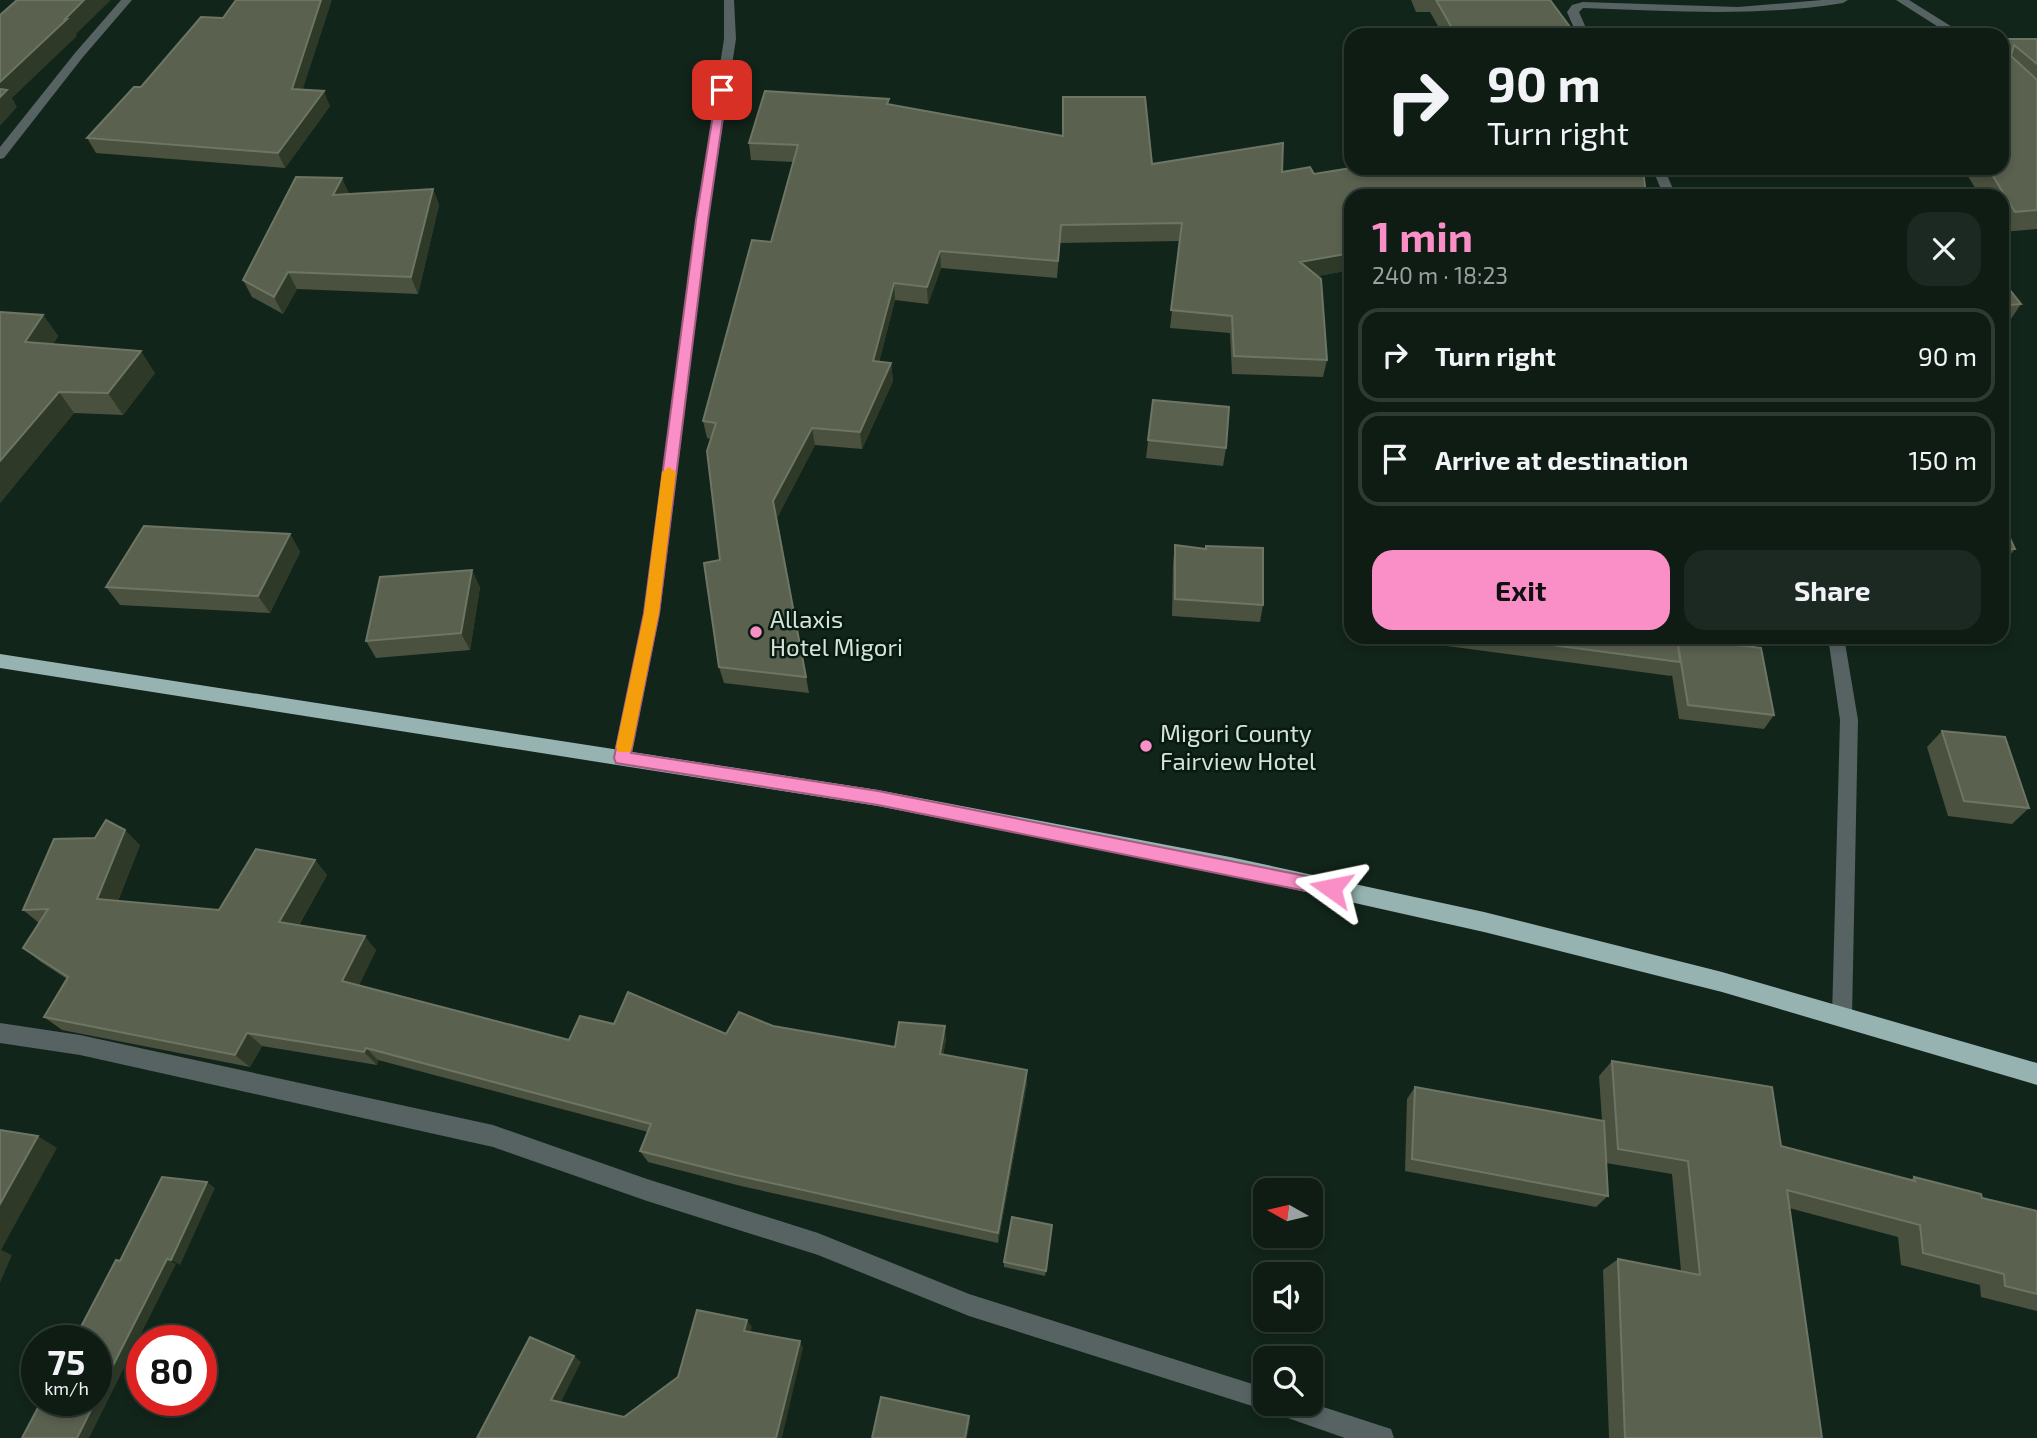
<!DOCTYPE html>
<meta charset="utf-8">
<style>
:root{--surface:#0e1c14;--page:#1c2922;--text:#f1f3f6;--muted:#9ba1a0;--line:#2e3a34;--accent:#fa8fc7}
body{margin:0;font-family:"Exo 2",sans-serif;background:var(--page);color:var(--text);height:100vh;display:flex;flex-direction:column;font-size:26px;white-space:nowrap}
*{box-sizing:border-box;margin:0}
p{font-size:23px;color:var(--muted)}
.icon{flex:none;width:38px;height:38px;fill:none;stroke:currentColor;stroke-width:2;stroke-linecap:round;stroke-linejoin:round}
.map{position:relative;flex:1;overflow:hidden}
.sheet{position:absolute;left:1344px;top:189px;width:665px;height:455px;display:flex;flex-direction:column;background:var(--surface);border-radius:21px;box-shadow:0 4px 10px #0003,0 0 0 2px var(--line)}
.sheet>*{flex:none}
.top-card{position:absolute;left:1344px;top:28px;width:665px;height:147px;border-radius:21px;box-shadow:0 4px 10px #0003,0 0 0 2px var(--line);background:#0e1c14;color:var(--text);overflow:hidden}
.needle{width:46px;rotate:278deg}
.tools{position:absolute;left:1253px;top:1178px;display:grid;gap:14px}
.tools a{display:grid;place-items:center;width:70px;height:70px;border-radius:14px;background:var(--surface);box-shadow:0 4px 10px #0003,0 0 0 2px var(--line);font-size:35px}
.speed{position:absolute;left:21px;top:1325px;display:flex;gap:14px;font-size:35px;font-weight:700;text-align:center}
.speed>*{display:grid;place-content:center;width:91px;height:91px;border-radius:50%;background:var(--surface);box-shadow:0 4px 10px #0003,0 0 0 2px var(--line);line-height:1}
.speed small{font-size:18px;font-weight:400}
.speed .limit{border:10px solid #d22;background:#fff;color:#111}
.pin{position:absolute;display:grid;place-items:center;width:60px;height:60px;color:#fff;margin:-30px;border-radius:14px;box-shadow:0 4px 10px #0006}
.me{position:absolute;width:77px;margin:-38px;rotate:282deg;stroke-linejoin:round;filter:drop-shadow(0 0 5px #0008)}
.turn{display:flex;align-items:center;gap:24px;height:147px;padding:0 28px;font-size:32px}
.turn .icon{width:91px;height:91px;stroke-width:2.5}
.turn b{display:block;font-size:49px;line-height:60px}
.round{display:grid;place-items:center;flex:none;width:74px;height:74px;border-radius:21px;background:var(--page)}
.head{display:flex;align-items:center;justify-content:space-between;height:119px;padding:0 28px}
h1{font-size:42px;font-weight:700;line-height:52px;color:var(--accent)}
.primary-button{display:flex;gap:14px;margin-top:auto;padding:14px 28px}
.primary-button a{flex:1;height:80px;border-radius:21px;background:var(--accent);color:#111;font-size:28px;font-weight:700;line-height:80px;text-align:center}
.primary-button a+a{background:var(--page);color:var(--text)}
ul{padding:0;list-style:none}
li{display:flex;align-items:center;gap:21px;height:94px;margin:0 14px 10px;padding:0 14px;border:4px solid var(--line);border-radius:21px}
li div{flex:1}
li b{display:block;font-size:26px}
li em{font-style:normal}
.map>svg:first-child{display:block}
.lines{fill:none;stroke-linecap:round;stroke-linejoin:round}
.minor{fill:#566362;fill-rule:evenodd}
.trunk{fill:#96b3b1;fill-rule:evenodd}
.wall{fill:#4a513e}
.shaded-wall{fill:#2e3928}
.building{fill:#5a614f;stroke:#6d7564;stroke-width:2}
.route{fill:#fa8fc7;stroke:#a25d81;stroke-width:2}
.slow{fill:#f59e0b}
.poi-dot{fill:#fa8fc7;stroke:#081b11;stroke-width:2.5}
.labels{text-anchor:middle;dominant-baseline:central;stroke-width:5;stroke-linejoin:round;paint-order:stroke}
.poi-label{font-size:24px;fill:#d6e2da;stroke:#081b11;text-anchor:start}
</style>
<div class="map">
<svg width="2037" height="1438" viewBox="0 0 2037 1438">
<rect width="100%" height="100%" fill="#12251a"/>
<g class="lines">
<path class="minor" d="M 121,0 L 132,0 L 83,57 L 4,158 L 0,159 L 0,147 L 75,53 Z
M 724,0 L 734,0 L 736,39 L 708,220 L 660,613 L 631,758 L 628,763 L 622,765 L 616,763 L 613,758 L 644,613 L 696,220 L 724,39 Z
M 1822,0 L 1848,0 L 1843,3 C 1757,17 1671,11 1583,8 L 1579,12 L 1589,35 L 1577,35 L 1567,12 L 1572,5 L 1583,2 L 1738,7 Z
M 1896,0 L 1909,0 L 1965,35 L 1951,35 Z
M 1652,168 L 1664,168 L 1676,196 L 1664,196 Z
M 1828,637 L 1844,637 L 1858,720 L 1852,1017 L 1849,1024 L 1842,1026 L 1835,1024 L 1832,1017 L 1840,720 Z
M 0,1023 L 80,1035 L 493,1125 L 647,1179 L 818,1233 L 969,1294 L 1265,1388 L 1265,1404 L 1311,1403 L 1391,1429 L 1394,1438 L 1345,1438 L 1268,1411 L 969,1316 L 818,1255 L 647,1201 L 493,1147 L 80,1055 L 0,1043 Z"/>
<path class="trunk" d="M 0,654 L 878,790 L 1230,857 L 1484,912 L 1722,972 L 2037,1063 L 2037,1085 L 1722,992 L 1484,932 L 1230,875 L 878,806 L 0,668 Z"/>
</g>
<path class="wall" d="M 1411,0 L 1550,0 L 1576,35 L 1443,35 L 1430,12 L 1416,12 Z
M 2002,39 L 2037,39 L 2037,229 L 2002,232 L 2002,196 L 1980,196 L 1963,168 L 2002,168 Z
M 303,90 L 330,106 L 285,168 L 96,153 L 87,138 Z
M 889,104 L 1152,164 L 1314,174 L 1351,196 L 1351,270 L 1317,276 L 1327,360 L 1323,377 L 1232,374 L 1230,333 L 1170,328 L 1180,241 L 1060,243 L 1057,278 L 941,268 L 928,304 L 895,300 L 879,362 L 891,363 L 893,381 L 862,449 L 815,445 L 777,518 L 809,693 L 724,683 L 719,667 L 720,560 L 711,439 L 707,438 L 703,421 L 771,242 L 793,162 L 751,160 L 749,143 Z
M 433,189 L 439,205 L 418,294 L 297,289 L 283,314 L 252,297 L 243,280 L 349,194 Z
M 2002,280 L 2021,304 L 2009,322 L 2002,322 Z
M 0,312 L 43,315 L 58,336 L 53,344 L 155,373 L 123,415 L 74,413 L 0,503 Z
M 1153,400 L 1226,448 L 1223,466 L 1146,458 Z
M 2002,521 L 2015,549 L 2002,565 Z
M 290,534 L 300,552 L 270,613 L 120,605 L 106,587 Z
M 1175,545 L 1263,605 L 1260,622 L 1172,616 L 1173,563 Z
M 480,587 L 470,650 L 376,658 L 366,641 Z
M 1433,637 L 1677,637 L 1677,639 L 1774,715 L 1764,729 L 1679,719 L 1672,675 L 1671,676 L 1432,644 Z
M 1942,731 L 2029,808 L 2012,824 L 1948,816 L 1927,747 Z
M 95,838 L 140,845 L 118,901 L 219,910 L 315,860 L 327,875 L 299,925 L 376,950 L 359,985 L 569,1040 L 614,1024 L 726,1034 L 773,1026 L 895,1047 L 946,1039 L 943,1055 L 1027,1083 L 998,1243 L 741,1186 L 648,1162 L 640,1151 L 648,1132 L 378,1060 L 377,1065 L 262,1046 L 250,1067 L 62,1030 L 44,1017 L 67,979 L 41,962 L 23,948 L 39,923 L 23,910 Z
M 1612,1061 L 1781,1146 L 1910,1180 L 1914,1177 L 1982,1198 L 2037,1211 L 2037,1311 L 1981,1297 L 1980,1285 L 1901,1265 L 1898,1237 L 1789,1208 L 1822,1438 L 1609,1438 L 1603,1270 L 1618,1259 L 1681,1271 L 1672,1174 L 1606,1163 L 1608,1196 L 1596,1207 L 1405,1171 L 1407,1099 L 1415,1087 L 1602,1121 L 1599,1076 Z
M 1052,1231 L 1045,1276 L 1004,1267 L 1004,1262 Z"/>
<path class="shaded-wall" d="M 84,0 L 111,0 L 76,34 L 77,36 L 12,98 L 17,107 L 0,126 L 0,82 Z
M 321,0 L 332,0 L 298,104 L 292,89 Z
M 324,91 L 330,106 L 285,168 L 278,153 Z
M 342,178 L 350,195 L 333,195 Z
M 433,189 L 439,205 L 418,294 L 411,277 Z
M 940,251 L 941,268 L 928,304 L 927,287 Z
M 1351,253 L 1351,270 L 1297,280 L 1300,262 Z
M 288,272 L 297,289 L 283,314 L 274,297 Z
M 894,283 L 895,300 L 875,378 L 873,361 Z
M 43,315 L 58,336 L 41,364 L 25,342 Z
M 141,351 L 155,373 L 123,415 L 108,393 Z
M 891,363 L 893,381 L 862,449 L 860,432 Z
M 59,392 L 74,413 L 0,503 L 0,461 Z
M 812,428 L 815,445 L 777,518 L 809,693 L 773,501 Z
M 290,534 L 300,552 L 270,613 L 258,596 Z
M 472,570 L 480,587 L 470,650 L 461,633 Z
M 125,830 L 140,845 L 113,913 L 97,899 Z
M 315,860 L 327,875 L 292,936 L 279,922 Z
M 365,936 L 376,950 L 355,994 L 342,981 Z
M 945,1026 L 946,1039 L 941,1067 L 940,1054 Z
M 247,1033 L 262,1046 L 250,1067 L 235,1055 Z
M 366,1048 L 378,1060 L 377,1065 L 364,1052 Z
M 1027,1070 L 1027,1083 L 998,1243 L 998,1233 Z
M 38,1136 L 57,1148 L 1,1250 L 12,1255 L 0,1283 L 0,1204 Z
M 207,1182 L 215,1188 L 180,1265 L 171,1260 Z
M 167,1259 L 176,1264 L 89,1438 L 77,1438 Z
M 747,1320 L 752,1327 L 749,1338 L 744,1331 Z
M 800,1341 L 803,1348 L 782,1438 L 776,1438 Z
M 574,1356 L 581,1362 L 559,1406 L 551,1400 Z
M 969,1416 L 970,1423 L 967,1438 L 965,1438 Z"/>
<path class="building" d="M 17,0 L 84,0 L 65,19 L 67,19 L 0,82 L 0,15 Z
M 236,0 L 321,0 L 292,89 L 324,91 L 278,153 L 87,138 L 134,87 L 141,87 L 201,17 L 223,18 Z
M 1436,0 L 1550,0 L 1576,35 L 1456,35 Z
M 1908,33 L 1973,34 L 1974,35 L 1910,35 Z
M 2002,39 L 2037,39 L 2037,64 L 2014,45 L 2011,56 L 2037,80 L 2037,210 L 2015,212 L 1988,168 L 2002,168 Z
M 0,89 L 7,90 L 0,97 Z
M 765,91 L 889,99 L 887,104 L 1063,136 L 1063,97 L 1145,97 L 1152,164 L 1283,143 L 1282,172 L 1310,167 L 1314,174 L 1351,168 L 1643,168 L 1646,196 L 1351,196 L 1351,253 L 1300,262 L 1321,279 L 1327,360 L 1234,356 L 1232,316 L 1171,310 L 1182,223 L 1061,225 L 1058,261 L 940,251 L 927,287 L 894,283 L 873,361 L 891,363 L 860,432 L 812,428 L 773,501 L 806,677 L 719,667 L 704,563 L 720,560 L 707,451 L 716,423 L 703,421 L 752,240 L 771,242 L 798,145 L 749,143 Z
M 296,177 L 342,178 L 333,195 L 433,189 L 411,277 L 288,272 L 274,297 L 243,280 Z
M 2002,280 L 2021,304 L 2002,306 Z
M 0,312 L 43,315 L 25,342 L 141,351 L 108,393 L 59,392 L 0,461 Z
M 1153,400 L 1229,407 L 1226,448 L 1148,440 Z
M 2002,521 L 2015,549 L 2002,549 Z
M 144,526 L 290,534 L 258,596 L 106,587 Z
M 1175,545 L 1206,549 L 1206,546 L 1263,548 L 1263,605 L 1175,599 Z
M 472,570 L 461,633 L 366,641 L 380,577 Z
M 1491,637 L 1677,637 L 1680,662 Z
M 1677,638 L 1761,648 L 1774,715 L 1688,705 Z
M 1942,731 L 2005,737 L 2029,808 L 1964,801 Z
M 106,820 L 125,830 L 97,899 L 219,910 L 256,849 L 315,860 L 279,922 L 365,936 L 342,981 L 569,1040 L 580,1016 L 614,1024 L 628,992 L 726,1034 L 739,1012 L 773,1026 L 895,1047 L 899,1022 L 945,1026 L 940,1054 L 1027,1070 L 998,1233 L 735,1175 L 640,1151 L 651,1124 L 366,1048 L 364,1052 L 247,1033 L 235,1055 L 44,1017 L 68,977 L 23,948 L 48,909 L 23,910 L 54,839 L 95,838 Z
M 1612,1061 L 1772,1087 L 1781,1146 L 1915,1181 L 1914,1177 L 1981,1194 L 1982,1198 L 2037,1211 L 2037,1294 L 2005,1286 L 2004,1274 L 1923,1253 L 1920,1225 L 1787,1190 L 1822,1438 L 1625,1438 L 1618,1259 L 1700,1275 L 1688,1161 L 1618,1149 Z
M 1415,1087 L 1604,1121 L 1608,1196 L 1412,1159 Z
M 0,1130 L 38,1136 L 0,1204 Z
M 162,1177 L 207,1182 L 171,1260 L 167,1259 L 96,1399 L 96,1340 L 74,1340 L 116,1260 L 120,1261 Z
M 1012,1217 L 1052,1225 L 1046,1271 L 1004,1262 Z
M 697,1310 L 747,1320 L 744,1331 L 800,1341 L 776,1438 L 477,1438 L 530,1337 L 574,1356 L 551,1400 L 624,1417 L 678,1377 Z
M 881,1397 L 969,1416 L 965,1438 L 872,1438 Z
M 42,1400 L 96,1400 L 77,1438 L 22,1438 Z"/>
<path class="route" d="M 722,87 L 727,90 L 708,220 L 659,613 L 631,753 L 878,791 L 1331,881 L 1338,883 L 1340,888 L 1338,894 L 1331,896 L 878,805 L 616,763 L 614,758 L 644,613 L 696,220 L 717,90 Z"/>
<path class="slow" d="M 669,467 L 676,472 L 659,613 L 632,747 L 630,752 L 618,752 L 616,747 L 644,613 L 662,472 Z"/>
<g class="poi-dot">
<circle cx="756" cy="632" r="7"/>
<circle cx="1146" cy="746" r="7"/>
</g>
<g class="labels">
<g class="poi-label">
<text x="770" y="618">Allaxis<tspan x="770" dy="28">Hotel Migori</tspan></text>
<text x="1160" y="732">Migori County<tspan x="1160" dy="28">Fairview Hotel</tspan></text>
</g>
</g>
</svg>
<div class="tools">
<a><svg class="needle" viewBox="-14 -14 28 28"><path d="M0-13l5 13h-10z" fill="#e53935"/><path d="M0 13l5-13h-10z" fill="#9ba1a0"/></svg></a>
<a><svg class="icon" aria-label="sound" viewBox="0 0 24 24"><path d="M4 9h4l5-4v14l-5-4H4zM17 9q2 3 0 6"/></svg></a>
<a><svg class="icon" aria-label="search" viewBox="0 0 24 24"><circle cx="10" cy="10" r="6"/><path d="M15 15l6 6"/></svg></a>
</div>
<div class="speed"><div>75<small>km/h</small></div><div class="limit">80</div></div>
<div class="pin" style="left:722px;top:90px;background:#d93025"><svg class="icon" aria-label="arrive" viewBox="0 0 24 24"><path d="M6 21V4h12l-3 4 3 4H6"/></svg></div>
<svg class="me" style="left:1331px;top:888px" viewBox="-20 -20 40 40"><path d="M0-17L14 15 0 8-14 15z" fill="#fa8fc7" stroke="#fff" stroke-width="4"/></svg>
<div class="top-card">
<div class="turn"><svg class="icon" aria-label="right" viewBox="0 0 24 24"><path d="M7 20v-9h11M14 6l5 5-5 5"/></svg><div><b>90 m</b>Turn right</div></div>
</div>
<section class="sheet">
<div class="head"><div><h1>1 min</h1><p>240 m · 18:23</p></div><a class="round"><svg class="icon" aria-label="close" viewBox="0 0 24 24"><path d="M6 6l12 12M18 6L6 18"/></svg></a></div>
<ul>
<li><svg class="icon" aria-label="right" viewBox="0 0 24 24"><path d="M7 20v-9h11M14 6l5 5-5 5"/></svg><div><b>Turn right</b></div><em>90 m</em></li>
<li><svg class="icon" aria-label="arrive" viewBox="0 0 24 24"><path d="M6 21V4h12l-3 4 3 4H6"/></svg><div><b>Arrive at destination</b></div><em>150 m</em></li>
</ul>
<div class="primary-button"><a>Exit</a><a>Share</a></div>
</section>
</div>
